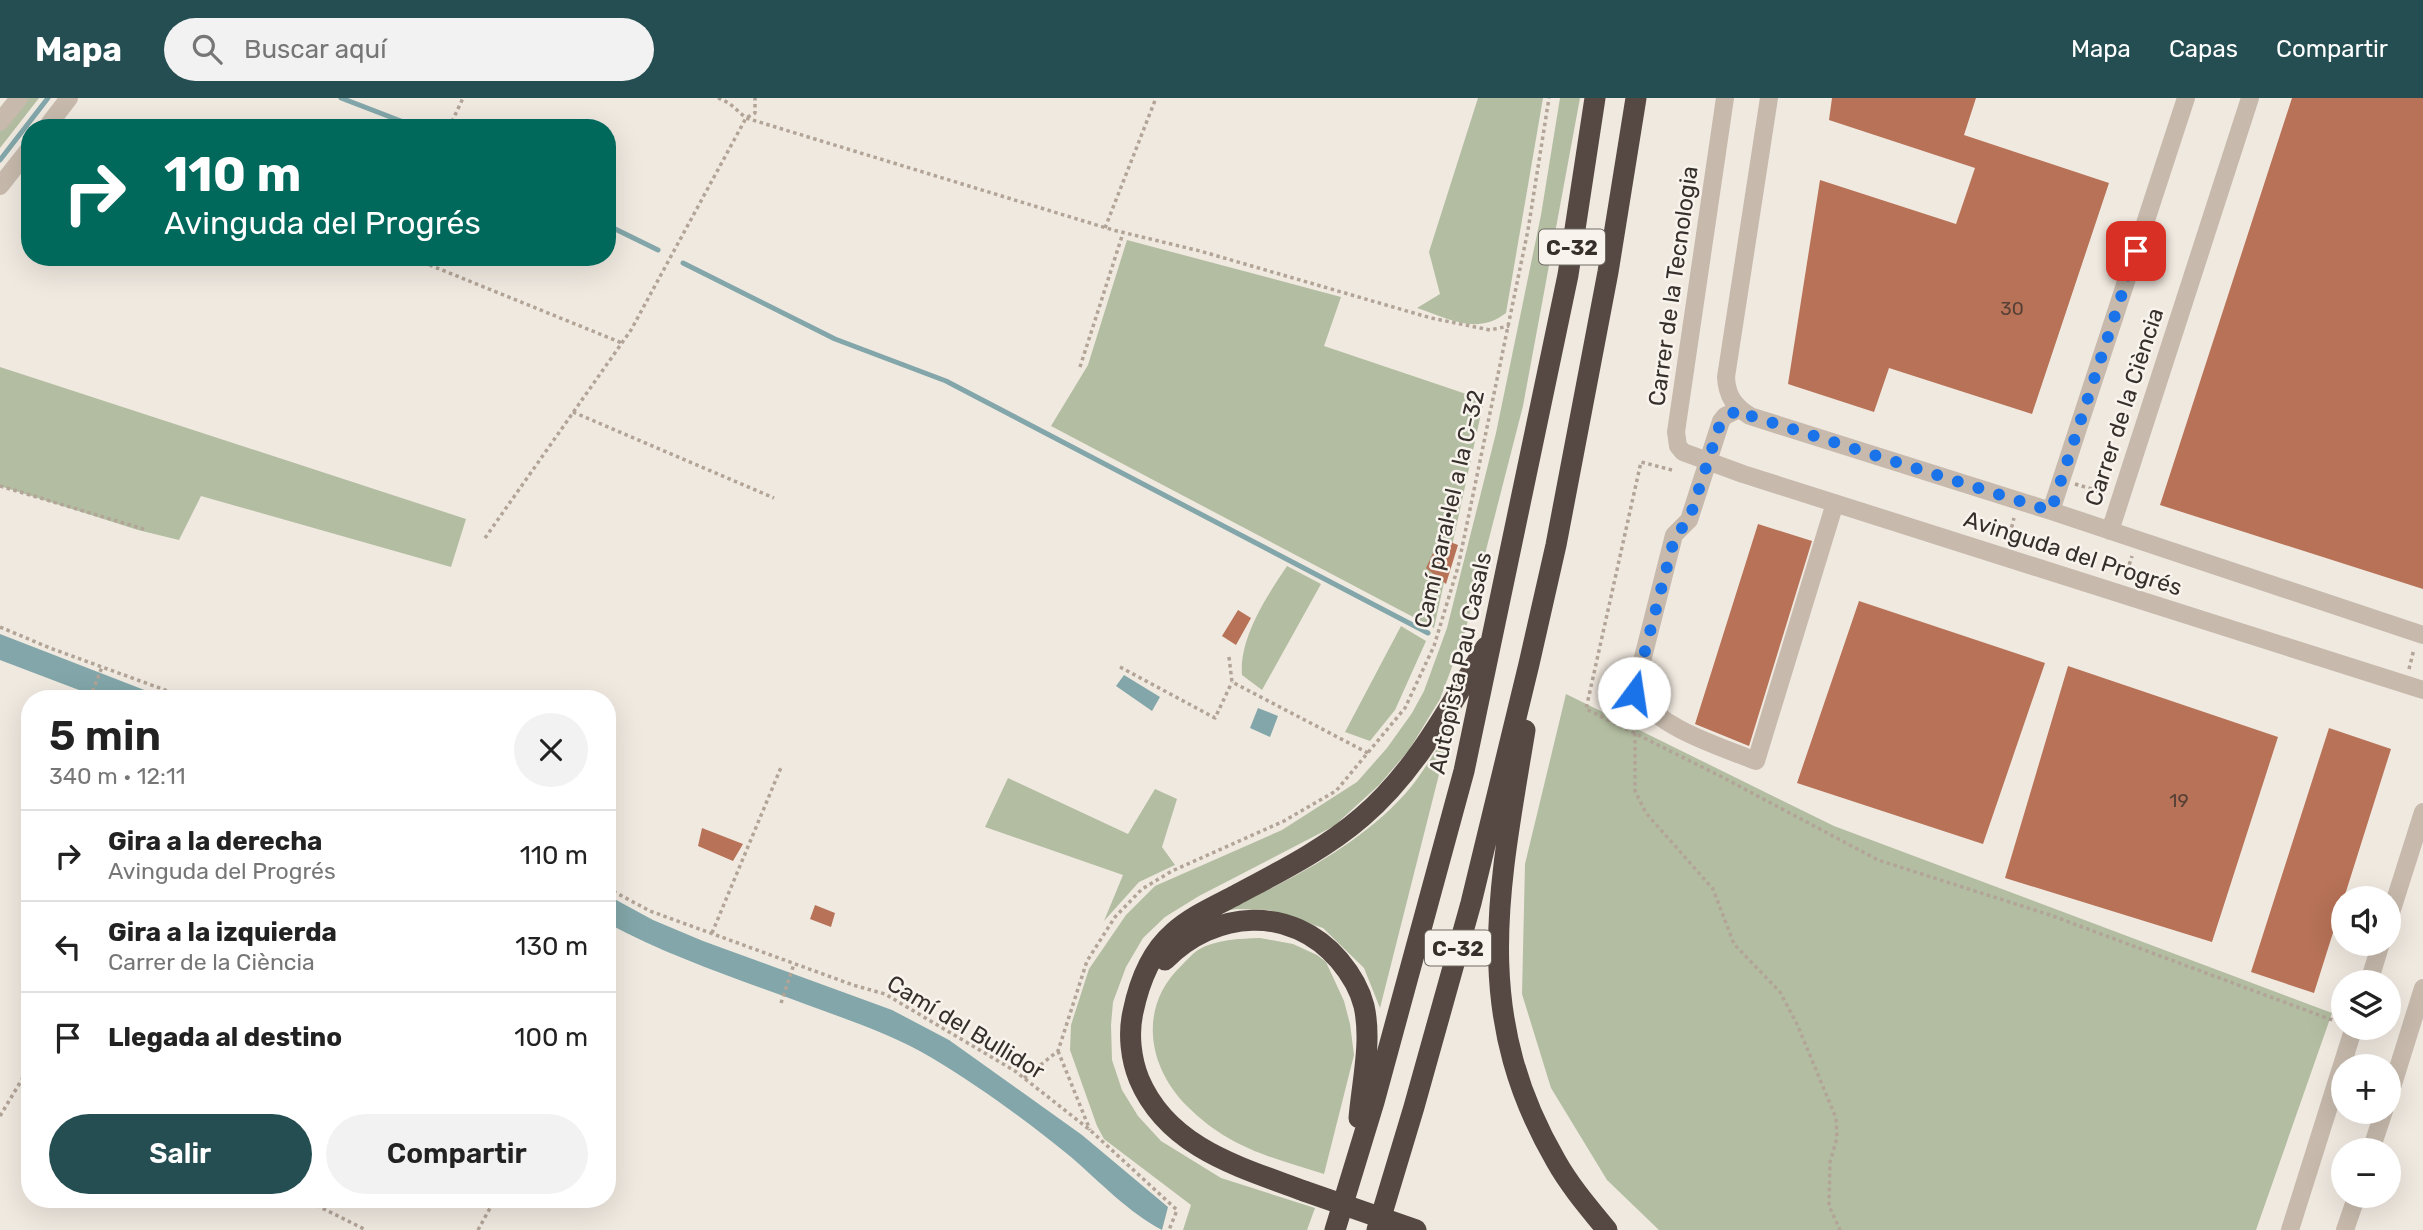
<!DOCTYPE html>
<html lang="es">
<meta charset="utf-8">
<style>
:root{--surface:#fff;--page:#f2f2f2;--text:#222;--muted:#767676;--line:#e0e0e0;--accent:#254e52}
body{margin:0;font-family:Rubik,sans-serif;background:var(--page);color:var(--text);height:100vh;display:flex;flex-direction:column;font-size:26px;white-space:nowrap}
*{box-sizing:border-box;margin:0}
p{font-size:23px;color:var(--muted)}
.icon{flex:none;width:38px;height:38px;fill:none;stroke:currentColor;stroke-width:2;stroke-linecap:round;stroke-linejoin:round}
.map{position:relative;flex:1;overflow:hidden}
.side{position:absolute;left:21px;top:592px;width:595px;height:518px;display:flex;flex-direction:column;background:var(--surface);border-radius:28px;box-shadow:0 7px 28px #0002}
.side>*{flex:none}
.guide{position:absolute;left:21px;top:21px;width:595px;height:147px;border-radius:28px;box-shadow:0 7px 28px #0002;background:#00695c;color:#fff;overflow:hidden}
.buttons{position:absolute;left:2331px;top:788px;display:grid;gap:14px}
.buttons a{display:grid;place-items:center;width:70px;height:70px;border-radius:50%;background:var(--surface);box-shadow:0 7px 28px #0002;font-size:35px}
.pin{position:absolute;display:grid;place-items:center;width:60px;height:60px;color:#fff;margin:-30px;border-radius:14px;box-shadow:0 4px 10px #0006}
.me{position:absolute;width:77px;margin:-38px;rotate:14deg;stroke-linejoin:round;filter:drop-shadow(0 0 5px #0008)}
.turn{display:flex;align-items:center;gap:24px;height:147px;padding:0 28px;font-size:32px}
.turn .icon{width:91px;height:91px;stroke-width:2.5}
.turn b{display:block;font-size:49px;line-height:60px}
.round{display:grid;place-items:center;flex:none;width:74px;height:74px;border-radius:37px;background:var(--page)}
.head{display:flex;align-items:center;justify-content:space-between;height:119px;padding:0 28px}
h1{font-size:42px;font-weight:600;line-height:52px}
.button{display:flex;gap:14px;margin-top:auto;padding:14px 28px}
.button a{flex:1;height:80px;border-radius:42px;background:var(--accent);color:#fff;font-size:28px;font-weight:600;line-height:80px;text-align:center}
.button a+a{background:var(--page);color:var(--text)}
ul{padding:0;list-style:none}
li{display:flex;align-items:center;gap:21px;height:91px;padding:0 28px;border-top:2px solid var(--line)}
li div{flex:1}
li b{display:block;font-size:26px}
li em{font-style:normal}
header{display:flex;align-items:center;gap:42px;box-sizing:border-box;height:98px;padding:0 35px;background:var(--accent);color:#fff}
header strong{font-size:33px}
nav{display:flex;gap:38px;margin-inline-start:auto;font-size:24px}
.search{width:490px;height:63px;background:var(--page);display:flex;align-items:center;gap:18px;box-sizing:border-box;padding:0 24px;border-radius:38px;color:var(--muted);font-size:26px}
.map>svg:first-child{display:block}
.green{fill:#b3bda1}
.water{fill:#82a6a9}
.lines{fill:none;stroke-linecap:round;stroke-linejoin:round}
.stream{stroke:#82a6a9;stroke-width:5}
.building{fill:#b77257}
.path{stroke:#b2a497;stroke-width:3.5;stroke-dasharray:3.5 3.5;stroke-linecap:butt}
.minor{stroke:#c7baad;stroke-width:18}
.highway{stroke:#564943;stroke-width:21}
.highway-bridge{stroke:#564943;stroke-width:21}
.route{stroke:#1a73e8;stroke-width:12;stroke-dasharray:0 21.6}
.labels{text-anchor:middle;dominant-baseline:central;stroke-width:5;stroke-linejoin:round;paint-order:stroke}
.number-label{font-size:19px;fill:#564036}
.shield{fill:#f8f3ec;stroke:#706a65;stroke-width:2}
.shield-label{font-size:21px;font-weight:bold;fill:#362f2b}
.street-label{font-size:23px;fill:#362f2b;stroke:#f8f3ec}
</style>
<header>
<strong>Mapa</strong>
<div class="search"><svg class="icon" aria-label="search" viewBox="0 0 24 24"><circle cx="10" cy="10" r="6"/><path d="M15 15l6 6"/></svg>Buscar aquí</div>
<nav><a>Mapa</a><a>Capas</a><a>Compartir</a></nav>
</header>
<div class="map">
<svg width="2423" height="1132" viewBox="0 0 2423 1132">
<rect width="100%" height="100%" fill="#f0e9e0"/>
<path class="green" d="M 26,0 L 39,0 L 0,50 L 0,33 Z
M 1478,0 L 1543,0 L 1506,215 C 1476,238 1448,220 1417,210 L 1440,196 L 1429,154 Z
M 1560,0 L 1580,0 L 1523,308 L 1465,534 L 1440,601 L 1409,652 L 1379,687 L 1334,728 L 1199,798 L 1165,819 L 1143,840 L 1126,869 L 1113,904 L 1111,927 L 1112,962 L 1122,992 L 1138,1018 L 1161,1043 L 1221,1080 L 1315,1110 L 1307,1132 L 1183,1132 L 1191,1107 L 1104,1041 L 1097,1028 L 1070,952 L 1071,927 L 1089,871 L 1126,817 L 1155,788 L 1282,732 L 1357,684 L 1387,650 L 1412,615 L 1424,593 L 1447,530 L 1496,335 L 1541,117 Z
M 1127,142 L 1341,199 L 1324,248 L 1484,302 L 1434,530 L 1051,328 L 1088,267 Z
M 0,269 L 466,421 L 451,469 L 201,398 L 179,442 L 138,432 L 0,388 Z
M 1287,468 L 1321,486 L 1262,592 L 1242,577 C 1239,540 1267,498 1287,468 Z
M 1401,528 L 1426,543 L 1395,612 L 1370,643 L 1345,634 Z
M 1566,596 L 1834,728 L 2332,915 L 2256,1132 L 1659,1132 L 1607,1082 L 1551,990 L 1522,896 L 1525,766 Z
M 1451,629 L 1380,910 L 1364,870 L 1323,830 L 1269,812 L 1237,811 L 1225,813 C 1289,782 1356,750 1405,696 C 1423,676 1436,651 1451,629 Z
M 1008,680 L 1128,736 L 1155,691 L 1177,701 L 1162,749 L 1175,767 L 1139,784 L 1104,823 L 1123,777 L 985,729 Z
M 1260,840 L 1293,846 L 1317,857 L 1326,864 L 1344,903 L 1350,926 L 1354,957 L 1324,1076 C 1270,1059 1229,1050 1187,1008 C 1147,968 1138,908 1182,867 C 1187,862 1192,856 1198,852 C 1216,841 1239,841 1260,840 Z"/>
<path class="water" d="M 0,536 L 165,600 L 100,600 L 0,562 Z
M 1124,577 L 1160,599 L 1152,613 L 1116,588 Z
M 1258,610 L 1278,618 L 1270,639 L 1250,630 Z
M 607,797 L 653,822 L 703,843 L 892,912 L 949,942 L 1082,1037 L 1168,1109 L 1162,1132 C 1128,1114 1100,1084 1071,1059 C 1028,1024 979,988 932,960 C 892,936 848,922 805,906 C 738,881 670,859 607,825 Z"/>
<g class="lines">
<path class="stream" d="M 341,0 L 419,30
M 0,62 L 48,0
M 607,127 L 658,152
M 683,165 L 835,241 L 946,283 L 1428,535"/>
</g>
<path class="building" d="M 1832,0 L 1976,0 L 1964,37 L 2109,85 L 2032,316 L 1889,270 L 1874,314 L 1788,286 L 1820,82 L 1956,126 L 1975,70 L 1829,22 Z
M 2292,0 L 2423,0 L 2423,491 L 2160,407 Z
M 1758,426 L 1812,443 L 1749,648 L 1695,626 Z
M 1440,440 L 1458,447 L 1446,486 L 1426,470 Z
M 1859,503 L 2045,565 L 1983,746 L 1797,685 Z
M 1238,512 L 1251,520 L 1236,547 L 1222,538 Z
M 2068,568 L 2278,639 L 2212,844 L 2005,780 Z
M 2329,630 L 2391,651 L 2314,895 L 2251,874 Z
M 702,730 L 743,746 L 733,763 L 698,748 Z
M 815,807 L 835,815 L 831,829 L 810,821 Z"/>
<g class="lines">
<path class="path" d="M 718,0 L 729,5 L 746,20 L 1113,132 L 1200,153 L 1431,220 L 1490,232 L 1509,228
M 70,23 L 86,30
M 449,30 L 463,0
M 1105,130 L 1156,0
M 410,159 L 622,245
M 1080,269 L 1123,135
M 573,314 L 774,400
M 1672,372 L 1641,364 L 1586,611 L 1722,679 L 1878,762 L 2050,817 L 2335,923
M 2075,386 L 2105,395
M 0,388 L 147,432
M 485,440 L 631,232 L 746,20 L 755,15 L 755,0
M 2008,443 L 2014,420
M 2125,480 L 2132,458
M 0,529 L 50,550 L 187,600
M 1229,559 L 1232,584 L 1368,655
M 1120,569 L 1215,620 L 1232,584
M 2409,571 L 2414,551
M 90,600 L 102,569
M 1635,635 L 1635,693 L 1646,715 L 1713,791 L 1734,846 L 1780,894 L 1797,926 L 1836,1020 L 1837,1040 L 1830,1064 L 1829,1108 L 1840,1132
M 607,790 L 650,813 L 853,887 L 885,896 L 1015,973 L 1090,1032 L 1177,1112 L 1169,1132
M 712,835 L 782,667
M 781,905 L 794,866
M 1058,953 L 1090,1032
M 1024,980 L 1058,953 L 1087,863 L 1115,819 L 1142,791 L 1172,773 L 1284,723 L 1336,693 L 1405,610 L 1434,548 L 1458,469 L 1528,132 L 1549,0
M 0,1018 L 30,968
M 304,1101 L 366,1132
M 478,1132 L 495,1101"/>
<path class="minor" d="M 1725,0 L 1676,334 L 1678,348 L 1683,354 L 1743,376 L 2423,592
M 1769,0 L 1726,279 C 1727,298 1734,308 1750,318 L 2051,413 L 2423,537
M 0,24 L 19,0
M 46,30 L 69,0
M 0,88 L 30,50
M 1739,311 L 1725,318 L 1721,323 L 1689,422 L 1674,437 L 1634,595 C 1664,632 1714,646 1756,663 L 1835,405
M 2051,413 L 2186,0
M 2110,433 L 2250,0
M 2389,821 L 2423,714
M 2369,884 L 2381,845
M 2389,999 L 2423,890
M 2371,1052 L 2384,1013
M 2290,1132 L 2354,929
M 2345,1132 L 2357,1097"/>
<path class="highway" d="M 1525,632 C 1499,790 1470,915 1556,1063 C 1570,1088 1589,1110 1607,1132
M 1165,862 C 1214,812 1291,806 1339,862 C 1350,875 1360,892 1364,908 C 1372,944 1362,984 1359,1020
M 1304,1093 C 1240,1069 1168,1050 1139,981 C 1131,961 1128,936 1133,914 C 1139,885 1150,855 1173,835 C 1190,819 1215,808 1236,797 C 1279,774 1325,751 1362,719 C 1416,673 1449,609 1486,549
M 1335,1132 L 1374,1004 L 1464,673 L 1568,177 L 1595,0
M 1377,1132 L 1414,1009 L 1471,805 L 1529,566 L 1556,447 L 1608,174 L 1636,0"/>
<path class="highway-bridge" d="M 1304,1093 L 1416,1132"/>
</g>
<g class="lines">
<path class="route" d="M 1634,595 L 1675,438 L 1689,422 L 1721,323 L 1739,311 L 1751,318 L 2051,413 L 2136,153"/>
</g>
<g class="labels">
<g class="number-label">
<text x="2012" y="210">30</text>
<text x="2179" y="702">19</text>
</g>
<g class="shield">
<rect x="1539" y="131.5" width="66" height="35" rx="5"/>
<rect x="1425" y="832.5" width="66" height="35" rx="5"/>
</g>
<g class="shield-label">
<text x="1572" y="149">C-32</text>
<text x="1458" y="850">C-32</text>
</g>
<g class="street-label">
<text transform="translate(1673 188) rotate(-82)">Carrer de la Tecnologia</text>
<text transform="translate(2124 309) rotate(-72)">Carrer de la Ciència</text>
<text transform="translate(1449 411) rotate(-77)">Camí paral·lel a la C-32</text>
<text transform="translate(2073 455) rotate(18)">Avinguda del Progrés</text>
<text transform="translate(1460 565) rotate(-78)">Autopista Pau Casals</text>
<text transform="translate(966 929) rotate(31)">Camí del Bullidor</text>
</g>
</g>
</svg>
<div class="buttons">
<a><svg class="icon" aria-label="sound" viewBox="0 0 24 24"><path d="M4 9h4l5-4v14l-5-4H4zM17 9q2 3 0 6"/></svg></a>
<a><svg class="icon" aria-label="layers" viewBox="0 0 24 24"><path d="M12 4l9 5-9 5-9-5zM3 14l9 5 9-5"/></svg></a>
<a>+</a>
<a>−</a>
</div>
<div class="pin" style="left:2136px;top:153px;background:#d93025"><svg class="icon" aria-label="arrive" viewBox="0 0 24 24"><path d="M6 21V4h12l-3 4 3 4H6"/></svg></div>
<svg class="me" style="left:1634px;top:595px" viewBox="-20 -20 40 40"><circle r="19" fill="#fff"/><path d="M0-13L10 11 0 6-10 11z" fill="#1a73e8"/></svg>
<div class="guide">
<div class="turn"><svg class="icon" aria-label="right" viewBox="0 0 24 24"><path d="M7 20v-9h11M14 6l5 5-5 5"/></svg><div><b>110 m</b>Avinguda del Progrés</div></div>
</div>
<section class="side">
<div class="head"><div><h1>5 min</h1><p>340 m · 12:11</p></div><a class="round"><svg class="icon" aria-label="close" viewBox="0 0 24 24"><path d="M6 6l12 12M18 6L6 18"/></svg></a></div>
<ul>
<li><svg class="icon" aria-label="right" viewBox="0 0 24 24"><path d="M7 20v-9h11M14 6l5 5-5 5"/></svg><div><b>Gira a la derecha</b><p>Avinguda del Progrés</p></div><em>110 m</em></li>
<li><svg class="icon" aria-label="left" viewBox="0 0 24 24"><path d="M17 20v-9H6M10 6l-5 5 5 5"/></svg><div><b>Gira a la izquierda</b><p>Carrer de la Ciència</p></div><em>130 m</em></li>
<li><svg class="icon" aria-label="arrive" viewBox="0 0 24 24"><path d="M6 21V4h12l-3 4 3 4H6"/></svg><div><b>Llegada al destino</b></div><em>100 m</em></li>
</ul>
<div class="button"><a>Salir</a><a>Compartir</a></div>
</section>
</div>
